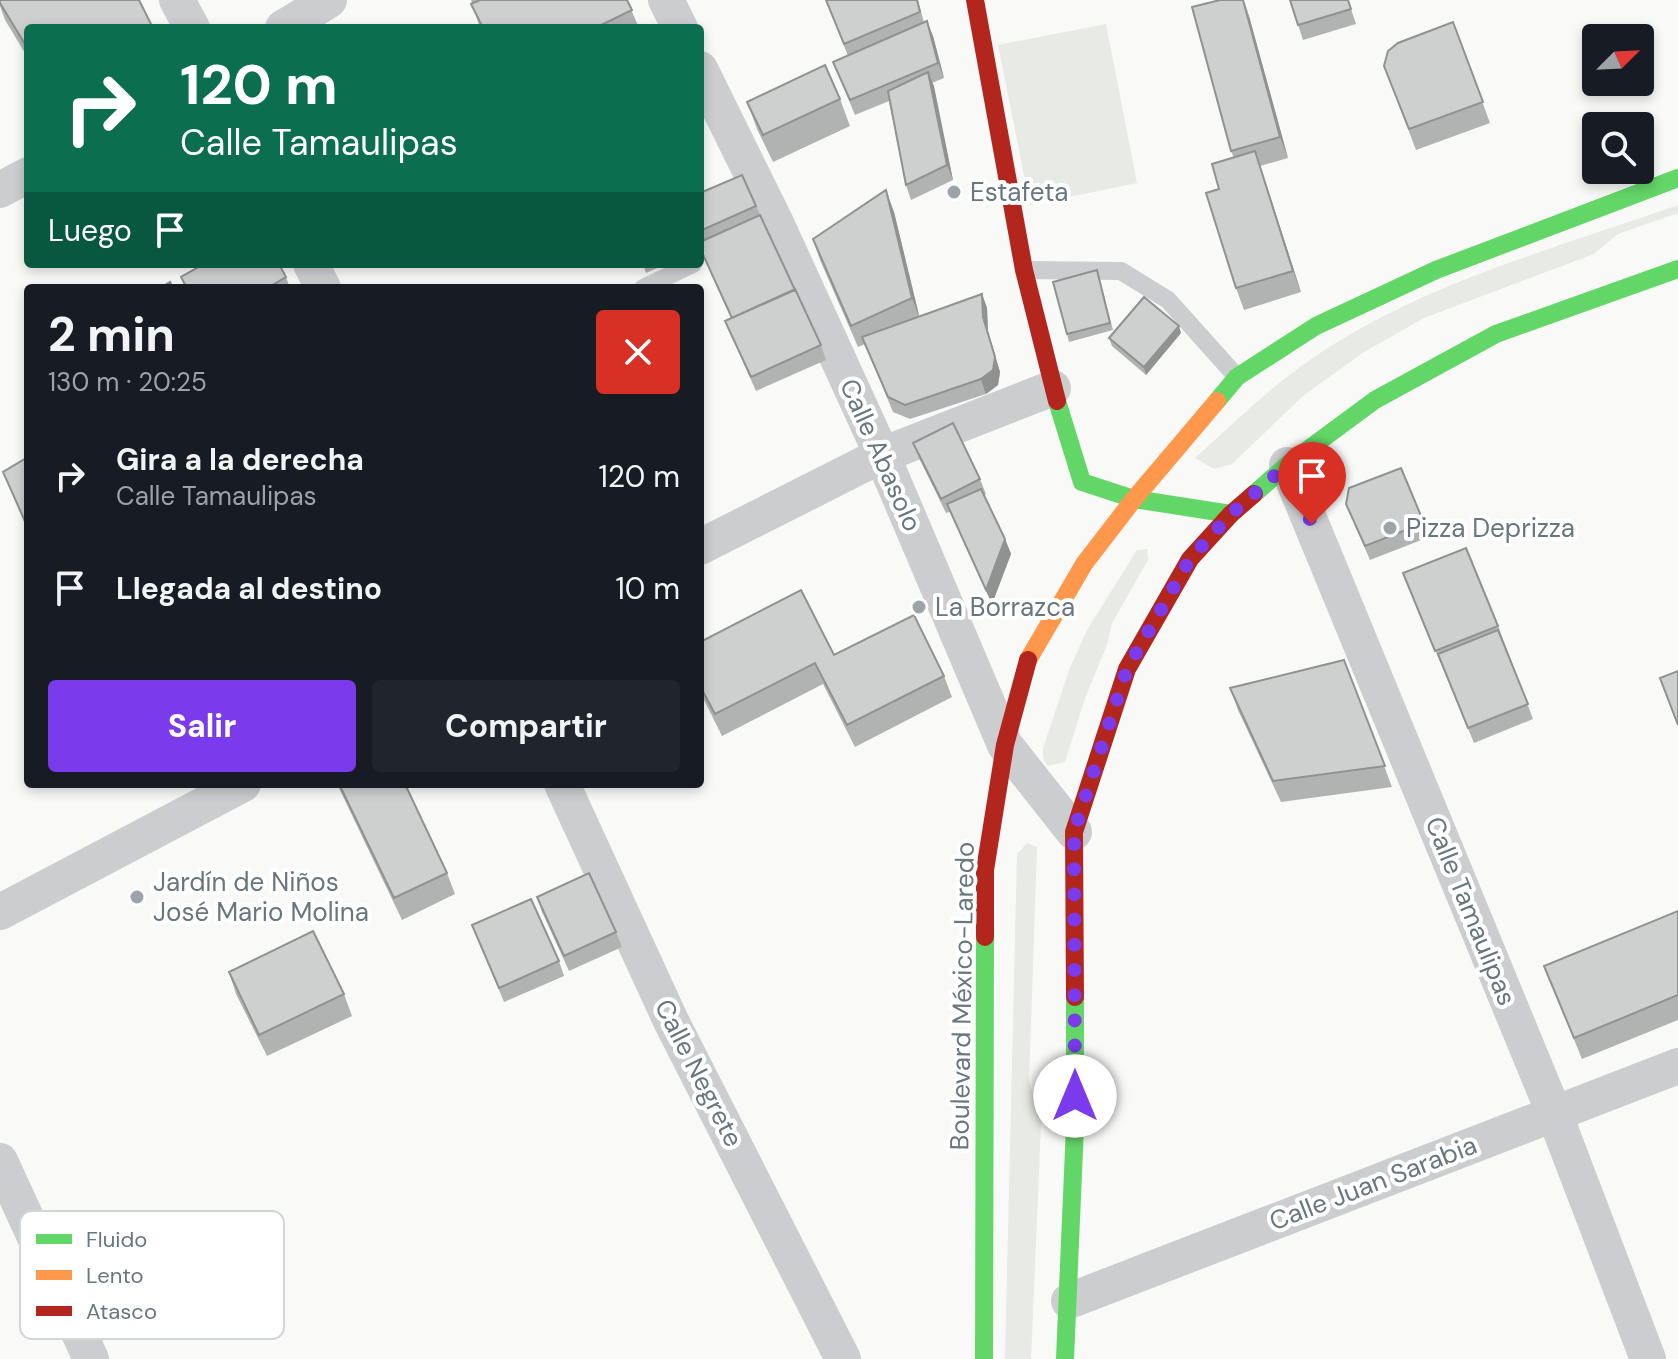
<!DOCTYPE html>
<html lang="es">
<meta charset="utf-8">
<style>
:root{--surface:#171b24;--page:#20242c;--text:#f1f3f6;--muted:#9ea1a6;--accent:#7c3aed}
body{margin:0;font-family:"DM Sans",sans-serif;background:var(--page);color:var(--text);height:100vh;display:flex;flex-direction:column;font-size:30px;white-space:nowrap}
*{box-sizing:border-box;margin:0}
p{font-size:26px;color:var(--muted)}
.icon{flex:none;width:44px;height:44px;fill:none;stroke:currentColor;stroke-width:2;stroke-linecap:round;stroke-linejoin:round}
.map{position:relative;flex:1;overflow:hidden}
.side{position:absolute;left:24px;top:284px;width:680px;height:504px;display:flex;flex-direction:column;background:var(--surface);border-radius:8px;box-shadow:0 4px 12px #0003}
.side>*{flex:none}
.guide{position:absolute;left:24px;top:24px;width:680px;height:244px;border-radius:8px;box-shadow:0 4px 12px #0003;background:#0b6e4f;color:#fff;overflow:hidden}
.needle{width:52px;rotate:66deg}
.fabs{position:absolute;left:1582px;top:24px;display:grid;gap:16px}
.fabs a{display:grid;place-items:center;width:72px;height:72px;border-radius:8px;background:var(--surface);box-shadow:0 4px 12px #0003;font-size:40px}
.pin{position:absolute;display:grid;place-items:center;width:68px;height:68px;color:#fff;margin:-82px -34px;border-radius:50% 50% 50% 0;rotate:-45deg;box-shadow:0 0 8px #0007}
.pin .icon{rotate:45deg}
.me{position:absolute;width:88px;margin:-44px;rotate:0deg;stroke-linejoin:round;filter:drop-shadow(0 0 6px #0008)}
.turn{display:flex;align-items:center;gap:28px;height:168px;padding:0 24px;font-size:36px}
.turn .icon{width:104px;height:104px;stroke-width:2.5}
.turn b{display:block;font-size:56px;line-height:68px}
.then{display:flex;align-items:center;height:76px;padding:0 24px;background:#0003;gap:16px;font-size:30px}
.round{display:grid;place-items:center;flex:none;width:84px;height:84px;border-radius:8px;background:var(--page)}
.headline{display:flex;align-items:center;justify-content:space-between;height:136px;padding:0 24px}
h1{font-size:48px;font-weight:700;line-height:60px}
.action{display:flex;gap:16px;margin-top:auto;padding:16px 24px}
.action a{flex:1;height:92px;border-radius:8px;background:var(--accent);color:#fff;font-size:32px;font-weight:700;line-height:92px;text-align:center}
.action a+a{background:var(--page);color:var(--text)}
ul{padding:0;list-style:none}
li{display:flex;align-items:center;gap:24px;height:112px;padding:0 24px}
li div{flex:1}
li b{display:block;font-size:30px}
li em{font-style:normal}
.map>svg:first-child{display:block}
.green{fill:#e8eae6}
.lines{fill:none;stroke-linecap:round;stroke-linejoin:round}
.lane{stroke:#cbcdce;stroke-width:18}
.street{stroke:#cbcdce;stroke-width:36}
.fast{stroke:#63d668;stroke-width:18}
.slow{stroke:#ff974d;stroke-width:18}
.jam{stroke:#b3261e;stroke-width:18}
.wall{fill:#b1b3b3}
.shaded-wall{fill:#909292}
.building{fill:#ced0d0;stroke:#909292;stroke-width:2}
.route{stroke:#7c3aed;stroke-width:14;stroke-dasharray:0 25.2}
.poi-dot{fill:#9aa4a9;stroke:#fff;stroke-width:3}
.labels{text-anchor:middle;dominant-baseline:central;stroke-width:8;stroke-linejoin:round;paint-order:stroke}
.poi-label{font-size:26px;fill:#67767f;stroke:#fff;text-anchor:start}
.street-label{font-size:26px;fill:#67767f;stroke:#fff}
.key{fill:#fff;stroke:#d1d6d9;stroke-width:2}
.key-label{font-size:22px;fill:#67767f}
</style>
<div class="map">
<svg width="1678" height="1359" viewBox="0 0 1678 1359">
<rect width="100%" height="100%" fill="#f9f9f8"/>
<path class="green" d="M 1106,24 L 1137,183 L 1030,205 L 998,45 Z
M 1678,205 L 1678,213 L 1618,234 L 1594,254 L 1424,318 L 1364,352 L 1303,396 L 1232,464 L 1214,469 L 1195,458 C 1229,427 1263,394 1300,367 C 1411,286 1551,250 1678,205 Z
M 1147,549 L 1148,560 L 1112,623 L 1107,645 L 1085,698 L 1065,762 L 1048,766 L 1043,758 L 1043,748 L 1069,670 L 1087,630 L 1137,550 Z
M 1027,843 L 1037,847 L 1029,1080 L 1041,1123 L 1031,1359 L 1005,1359 L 1017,854 Z"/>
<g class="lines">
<path class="lane" d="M 1024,270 L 1121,271 L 1168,300 L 1237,377
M 643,288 L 693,264"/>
<path class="street" d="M 177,0 L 192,28
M 666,0 L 680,28
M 283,28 L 329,0
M 700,69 L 776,223 L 882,455 L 1005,745 L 1074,832
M 0,190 L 28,175
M 311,264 L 323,288
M 1287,465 L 1554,1113 L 1648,1359
M 700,547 L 882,455 L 1053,388
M 562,784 L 671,1021 L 843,1359
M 0,912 L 243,784
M 0,1161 L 91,1359
M 1069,1301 L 1678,1066"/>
<path class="fast" d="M 1057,401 L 1082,482 L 1134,499 L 1231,514
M 1217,401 L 1237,377 L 1316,326 L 1436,270 L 1678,178
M 1254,494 L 1287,465 L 1375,400 L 1496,334 L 1678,269
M 984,1359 L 985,937
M 1065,1359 L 1075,1126 L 1075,997"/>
<path class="slow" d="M 1028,660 L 1084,564 L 1134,499 L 1217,401"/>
<path class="jam" d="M 975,0 L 1024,270 L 1057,401
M 985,937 L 985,870 L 1005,745 L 1028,660
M 1075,997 L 1074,832 L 1127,669 L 1190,559 L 1231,514 L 1254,494"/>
</g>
<path class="wall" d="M 0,0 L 28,28 L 28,58 L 5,20 L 0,6 Z
M 471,0 L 627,0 L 639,28 L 480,28 Z
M 826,0 L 918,0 L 924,23 L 933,36 L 944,78 L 932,83 L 953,180 L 911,200 L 906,185 L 889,101 L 855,115 L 833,62 L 848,56 Z
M 1290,0 L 1348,0 L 1356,24 L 1303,40 Z
M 1249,16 L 1288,158 L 1260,166 L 1301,292 L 1244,310 L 1236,288 L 1219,189 L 1234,158 L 1231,151 Z
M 1453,22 L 1490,123 L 1416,150 L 1384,66 Z
M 840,99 L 850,126 L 773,162 L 757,129 L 747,102 Z
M 700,193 L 756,206 L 821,345 L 826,360 L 756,391 L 731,335 L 725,321 L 731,318 L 700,249 Z
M 894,212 L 919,317 L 982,294 L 987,308 L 988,332 L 1000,372 L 998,385 L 986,394 L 910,419 L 893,412 L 865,344 L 858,347 L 820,260 L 813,239 Z
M 643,264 L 666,264 L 646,273 Z
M 1097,270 L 1113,330 L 1069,342 L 1067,334 Z
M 181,277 L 286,277 L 290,288 L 185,288 Z
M 1181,333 L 1146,375 L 1112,346 L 1109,338 Z
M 913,443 L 980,479 L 986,494 L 984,495 L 1005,539 L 1011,554 L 992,604 L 950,512 L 946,513 L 919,458 Z
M 28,457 L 28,531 L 3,472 Z
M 1346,504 L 1424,523 L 1429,537 L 1370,560 Z
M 1403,573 L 1498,626 L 1533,719 L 1474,743 Z
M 700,642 L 834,655 L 944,676 L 952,697 L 855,747 L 823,684 L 722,736 L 700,692 Z
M 1344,660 L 1392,787 L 1281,802 L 1238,710 L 1230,688 Z
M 337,784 L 405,784 L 447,873 L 455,894 L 402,920 Z
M 537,897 L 616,932 L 622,947 L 569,971 L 542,912 Z
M 1678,911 L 1678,1020 L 1582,1059 L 1544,966 Z
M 472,925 L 559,961 L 564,976 L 504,1002 Z
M 229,972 L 344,994 L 352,1016 L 267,1056 L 236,994 Z"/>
<path class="shaded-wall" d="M 1244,0 L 1249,16 L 1288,158 L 1280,137 Z
M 927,21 L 933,36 L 944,78 L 938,63 Z
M 928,72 L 934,86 L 953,180 L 947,165 Z
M 1255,151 L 1262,172 L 1301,292 L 1293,271 Z
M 886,190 L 894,212 L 920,319 L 912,298 Z
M 982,294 L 987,308 L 988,332 L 1000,372 L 998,385 L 986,394 L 981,379 Z
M 1179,326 L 1181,333 L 1146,375 L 1144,367 Z
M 1005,539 L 1011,554 L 992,604 L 986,590 Z"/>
<path class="building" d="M 0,0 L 139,0 L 153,28 L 28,28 L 28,49 L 0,3 Z
M 480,0 L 627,0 L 632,10 L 595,28 L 483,28 L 471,4 Z
M 826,0 L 917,0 L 920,12 L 844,44 Z
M 1220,0 L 1243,0 L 1280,137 L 1231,151 L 1192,7 Z
M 1290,0 L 1348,0 L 1351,9 L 1298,25 Z
M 927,21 L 938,63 L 850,100 L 833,62 Z
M 1453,22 L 1483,102 L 1409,129 L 1384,66 L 1388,51 L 1398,43 Z
M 825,65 L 840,99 L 763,135 L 747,102 Z
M 928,72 L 947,165 L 906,185 L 888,91 Z
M 1255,151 L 1293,271 L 1236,288 L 1206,193 L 1219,189 L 1212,164 Z
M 742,175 L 756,206 L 700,231 L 700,193 Z
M 886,190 L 912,298 L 851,326 L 813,239 Z
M 760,215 L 795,290 L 732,318 L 700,248 L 700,242 Z
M 204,264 L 279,264 L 286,277 L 267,288 L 187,288 L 181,277 Z
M 1097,270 L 1110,323 L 1067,334 L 1053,282 Z
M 170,282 L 173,288 L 160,288 Z
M 795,289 L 821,345 L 751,377 L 725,321 Z
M 982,294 L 983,317 L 995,357 L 993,370 L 981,379 L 905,405 L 888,397 L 862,337 Z
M 1144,297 L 1179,326 L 1144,367 L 1109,338 Z
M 953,423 L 980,479 L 941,499 L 913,443 Z
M 28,457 L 28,528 L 3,472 Z
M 1401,468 L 1424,523 L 1365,546 L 1346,504 L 1349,488 Z
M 981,489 L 1005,539 L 986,590 L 947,504 Z
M 1466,548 L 1498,626 L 1435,651 L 1403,573 Z
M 801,590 L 834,655 L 914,615 L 944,676 L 847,725 L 815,663 L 715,714 L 700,686 L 700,642 Z
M 1498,630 L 1528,704 L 1468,728 L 1438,654 Z
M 1344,660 L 1385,766 L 1273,781 L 1230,688 Z
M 1678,671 L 1678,725 L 1660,678 Z
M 339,784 L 405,784 L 447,873 L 394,898 Z
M 589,873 L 616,932 L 564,956 L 537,897 Z
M 531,899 L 559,961 L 499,988 L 472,925 Z
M 1678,911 L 1678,995 L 1574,1038 L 1544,966 Z
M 313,931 L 344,994 L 259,1035 L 229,972 Z"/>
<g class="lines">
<path class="route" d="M 1075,1096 L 1074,832 L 1127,669 L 1190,559 L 1231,514 L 1287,465 L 1312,524"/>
</g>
<g class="poi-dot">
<circle cx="954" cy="192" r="8"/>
<circle cx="1390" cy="528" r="8"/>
<circle cx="919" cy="607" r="8"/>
<circle cx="137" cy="897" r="8"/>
</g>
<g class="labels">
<g class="poi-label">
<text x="970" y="192">Estafeta</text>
<text x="1406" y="528">Pizza Deprizza</text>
<text x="935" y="607">La Borrazca</text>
<text x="153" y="882">Jardín de Niños<tspan x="153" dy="30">José Mario Molina</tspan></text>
</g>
<g class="street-label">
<text transform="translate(881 455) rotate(66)">Calle Abasolo</text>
<text transform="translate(1471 911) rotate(68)">Calle Tamaulipas</text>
<text transform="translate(962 996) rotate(-89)">Boulevard México-Laredo</text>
<text transform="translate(699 1073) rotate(63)">Calle Negrete</text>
<text transform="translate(1373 1183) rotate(-21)">Calle Juan Sarabia</text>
</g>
</g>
<rect x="20" y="1211" width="264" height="128" rx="12" class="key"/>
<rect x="36" y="1234" width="36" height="10" fill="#63d668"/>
<rect x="36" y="1270" width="36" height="10" fill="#ff974d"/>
<rect x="36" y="1306" width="36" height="10" fill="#b3261e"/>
<g class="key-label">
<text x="86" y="1247">Fluido</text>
<text x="86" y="1283">Lento</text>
<text x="86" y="1319">Atasco</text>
</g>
</svg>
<div class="fabs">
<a><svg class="needle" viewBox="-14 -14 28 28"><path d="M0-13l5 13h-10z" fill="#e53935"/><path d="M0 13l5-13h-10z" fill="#9ea1a6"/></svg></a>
<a><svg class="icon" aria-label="search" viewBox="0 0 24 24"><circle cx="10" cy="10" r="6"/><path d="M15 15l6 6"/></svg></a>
</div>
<div class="pin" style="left:1312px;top:524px;background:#d93025"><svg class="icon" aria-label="arrive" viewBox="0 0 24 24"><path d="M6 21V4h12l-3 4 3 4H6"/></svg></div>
<svg class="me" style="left:1075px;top:1096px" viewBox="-20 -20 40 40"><circle r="19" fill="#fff"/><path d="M0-13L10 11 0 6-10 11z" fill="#7c3aed"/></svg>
<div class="guide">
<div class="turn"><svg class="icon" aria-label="right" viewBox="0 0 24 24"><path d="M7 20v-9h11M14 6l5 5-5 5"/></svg><div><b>120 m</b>Calle Tamaulipas</div></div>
<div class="then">Luego<svg class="icon" aria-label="arrive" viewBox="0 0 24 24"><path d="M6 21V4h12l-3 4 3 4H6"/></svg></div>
</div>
<section class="side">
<div class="headline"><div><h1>2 min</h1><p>130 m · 20:25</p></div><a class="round" style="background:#d93025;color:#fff"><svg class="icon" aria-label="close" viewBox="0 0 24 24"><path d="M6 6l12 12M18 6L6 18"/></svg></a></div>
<ul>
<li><svg class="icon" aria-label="right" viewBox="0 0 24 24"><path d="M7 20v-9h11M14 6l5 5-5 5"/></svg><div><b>Gira a la derecha</b><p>Calle Tamaulipas</p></div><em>120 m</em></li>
<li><svg class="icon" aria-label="arrive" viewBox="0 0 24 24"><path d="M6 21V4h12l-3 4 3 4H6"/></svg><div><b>Llegada al destino</b></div><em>10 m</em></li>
</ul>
<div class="action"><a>Salir</a><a>Compartir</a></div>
</section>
</div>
